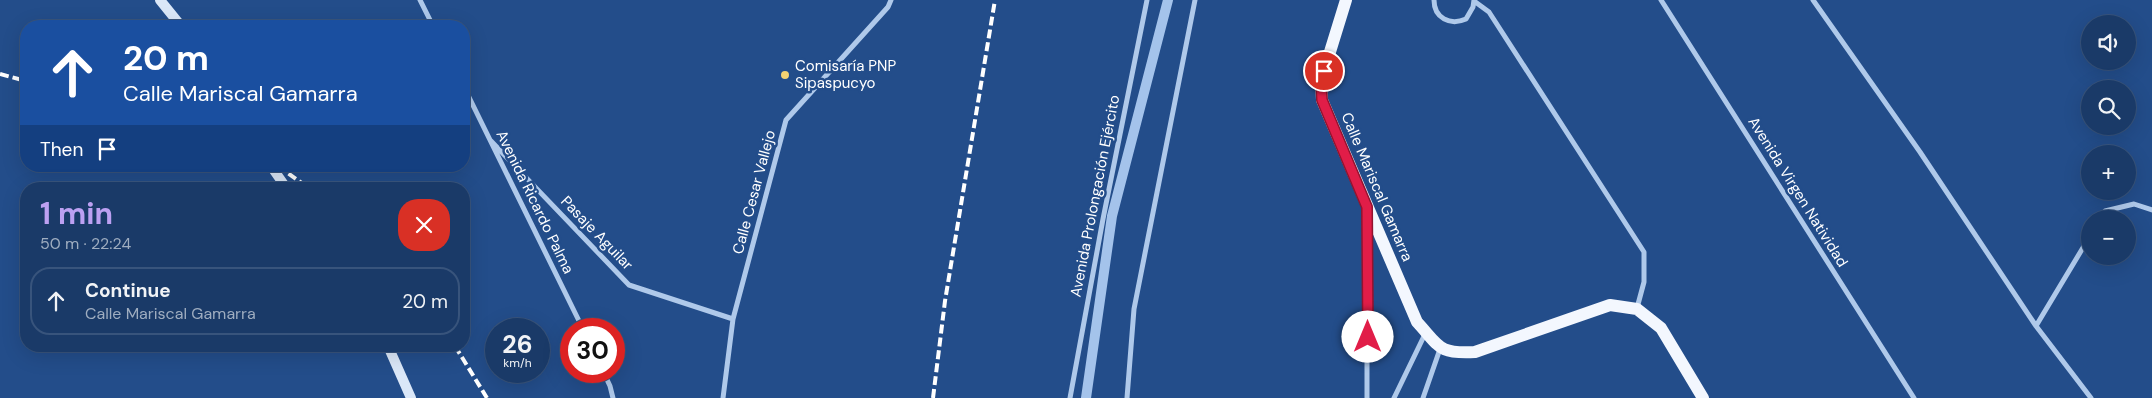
<!DOCTYPE html>
<meta charset="utf-8">
<style>
:root{--surface:#1a3a68;--page:#23416e;--text:#f1f3f6;--muted:#9fadc0;--line:#38547c;--accent:#bca0f2}
body{margin:0;font-family:"DM Sans",sans-serif;background:var(--page);color:var(--text);height:100vh;display:flex;flex-direction:column;font-size:19px;white-space:nowrap}
*{box-sizing:border-box;margin:0}
p{font-size:16px;color:var(--muted)}
.icon{flex:none;width:28px;height:28px;fill:none;stroke:currentColor;stroke-width:2;stroke-linecap:round;stroke-linejoin:round}
.map{position:relative;flex:1;overflow:hidden}
.drawer{position:absolute;left:20px;top:182px;width:450px;height:170px;display:flex;flex-direction:column;background:var(--surface);border-radius:20px;box-shadow:0 5px 20px #0002,0 0 0 1px var(--line)}
.drawer>*{flex:none}
.top-card{position:absolute;left:20px;top:20px;width:450px;height:152px;border-radius:20px;box-shadow:0 5px 20px #0002,0 0 0 1px var(--line);background:#1a4fa0;color:#fff;overflow:hidden}
.tools{position:absolute;left:2081px;top:15px;display:grid;gap:10px}
.tools a{display:grid;place-items:center;width:55px;height:55px;border-radius:50%;background:var(--surface);box-shadow:0 5px 20px #0002,0 0 0 1px var(--line);font-size:25px}
.speed{position:absolute;left:485px;top:318px;display:flex;gap:10px;font-size:25px;font-weight:700;text-align:center}
.speed>*{display:grid;place-content:center;width:65px;height:65px;border-radius:50%;background:var(--surface);box-shadow:0 5px 20px #0002,0 0 0 1px var(--line);line-height:1}
.speed small{font-size:12px;font-weight:400}
.speed .limit{border:8px solid #d22;background:#fff;color:#111}
.pin{position:absolute;display:grid;place-items:center;width:42px;height:42px;color:#fff;margin:-21px;border:2px solid #fff;border-radius:50%;box-shadow:0 1px 5px #0007}
.me{position:absolute;width:55px;margin:-28px;rotate:0deg;stroke-linejoin:round;filter:drop-shadow(0 0 4px #0008)}
.turn{display:flex;align-items:center;gap:18px;height:105px;padding:0 20px;font-size:22px}
.turn .icon{width:65px;height:65px;stroke-width:2.5}
.turn b{display:block;font-size:35px;line-height:42px}
.then{display:flex;align-items:center;height:48px;padding:0 20px;background:#0003;gap:10px;font-size:19px}
.round{display:grid;place-items:center;flex:none;width:52px;height:52px;border-radius:20px;background:var(--page)}
.head{display:flex;align-items:center;justify-content:space-between;height:85px;padding:0 20px}
h1{font-size:30px;font-weight:700;line-height:38px;color:var(--accent)}
ul{padding:0;list-style:none}
li{display:flex;align-items:center;gap:15px;height:68px;margin:0 10px 8px;padding:0 10px;border:2px solid var(--line);border-radius:20px}
li div{flex:1}
li b{display:block;font-size:19px}
li em{font-style:normal}
.map>svg:first-child{display:block}
.lines{fill:none;stroke-linecap:round;stroke-linejoin:round}
.stream{stroke:#a4c3eb;stroke-width:10}
.street{stroke:#afc9ea;stroke-width:5}
.secondary{stroke:#dae7f8;stroke-width:10}
.primary{stroke:#f3f7fe;stroke-width:12}
.rail{stroke:#fff;stroke-width:4;stroke-dasharray:9 4;stroke-linecap:butt}
.route-casing{stroke:#92132f;stroke-width:12}
.route{stroke:#e11d48;stroke-width:9}
.poi-dot{fill:#f5d372;stroke:#234d8a;stroke-width:2}
.labels{text-anchor:middle;dominant-baseline:central;stroke-width:5;stroke-linejoin:round;paint-order:stroke}
.poi-label{font-size:15px;fill:#fff;stroke:#234d8a;text-anchor:start}
.street-label{font-size:15px;fill:#fff;stroke:#234d8a}
</style>
<div class="map">
<svg width="2152" height="398" viewBox="0 0 2152 398">
<rect width="100%" height="100%" fill="#234d8a"/>
<g class="lines">
<path class="stream" d="M 1086,398 L 1112,216 L 1168,0"/>
<path class="street" d="M 420,0 L 433,26
M 1434,0 C 1434,18 1450,26 1466,19 L 1473,7 L 1474,0
M 1661,0 L 1914,398
M 1813,0 L 1920,152 L 2036,326 L 2091,398
M 1474,1 L 1489,12 L 1644,252 L 1644,282 L 1637,308
M 464,87 L 583,329
M 491,141 L 629,285 L 733,319
M 2100,219 L 2105,211 L 2134,204 L 2152,210
M 2036,326 L 2090,236
M 603,371 L 610,386 L 613,398
M 723,398 L 733,319 L 786,120 L 888,7 L 891,0
M 1070,398 L 1103,219 L 1147,0
M 1127,398 L 1134,309 L 1195,0
M 1367,398 L 1367,215
M 1394,398 L 1426,332
M 1423,398 L 1440,349"/>
<path class="secondary" d="M 160,0 L 181,26
M 271,166 L 287,189
M 388,346 L 411,398"/>
<path class="primary" d="M 1346,0 L 1321,81 L 1322,100 L 1417,322 C 1440,347 1438,354 1475,352 L 1610,305 L 1637,309 L 1661,328 L 1703,398"/>
<path class="rail" d="M 0,74 L 26,81
M 278,166 L 310,189
M 455,346 L 487,398
M 933,398 L 945,301 L 995,0"/>
</g>
<g class="lines">
<defs>
<path id="route" d="M 1324,71 L 1321,81 L 1322,100 L 1367,207 L 1368,337"/>
</defs>
<use href="#route" class="route-casing"/>
<use href="#route" class="route"/>
</g>
<circle class="poi-dot" cx="785" cy="75" r="5"/>
<g class="labels">
<g class="poi-label">
<text x="795" y="66">Comisaría PNP<tspan x="795" dy="17">Sipaspucyo</tspan></text>
</g>
<g class="street-label">
<text transform="translate(1377 187) rotate(67)">Calle Mariscal Gamarra</text>
<text transform="translate(754 192) rotate(-75)">Calle Cesar Vallejo</text>
<text transform="translate(1798 192) rotate(58)">Avenida Virgen Natividad</text>
<text transform="translate(1095 196) rotate(-79)">Avenida Prolongación Ejército</text>
<text transform="translate(535 202) rotate(64)">Avenida Ricardo Palma</text>
<text transform="translate(597 233) rotate(46)">Pasaje Aguilar</text>
</g>
</g>
</svg>
<div class="tools">
<a><svg class="icon" aria-label="sound" viewBox="0 0 24 24"><path d="M4 9h4l5-4v14l-5-4H4zM17 9q2 3 0 6"/></svg></a>
<a><svg class="icon" aria-label="search" viewBox="0 0 24 24"><circle cx="10" cy="10" r="6"/><path d="M15 15l6 6"/></svg></a>
<a>+</a>
<a>−</a>
</div>
<div class="speed"><div>26<small>km/h</small></div><div class="limit">30</div></div>
<div class="pin" style="left:1324px;top:71px;background:#d93025"><svg class="icon" aria-label="arrive" viewBox="0 0 24 24"><path d="M6 21V4h12l-3 4 3 4H6"/></svg></div>
<svg class="me" style="left:1368px;top:337px" viewBox="-20 -20 40 40"><circle r="19" fill="#fff"/><path d="M0-13L10 11 0 6-10 11z" fill="#e11d48"/></svg>
<div class="top-card">
<div class="turn"><svg class="icon" aria-label="ahead" viewBox="0 0 24 24"><path d="M12 20V5M6 11l6-6 6 6"/></svg><div><b>20 m</b>Calle Mariscal Gamarra</div></div>
<div class="then">Then<svg class="icon" aria-label="arrive" viewBox="0 0 24 24"><path d="M6 21V4h12l-3 4 3 4H6"/></svg></div>
</div>
<section class="drawer">
<div class="head"><div><h1>1 min</h1><p>50 m · 22:24</p></div><a class="round" style="background:#d93025;color:#fff"><svg class="icon" aria-label="close" viewBox="0 0 24 24"><path d="M6 6l12 12M18 6L6 18"/></svg></a></div>
<ul>
<li><svg class="icon" aria-label="ahead" viewBox="0 0 24 24"><path d="M12 20V5M6 11l6-6 6 6"/></svg><div><b>Continue</b><p>Calle Mariscal Gamarra</p></div><em>20 m</em></li>
</ul>
</section>
</div>
